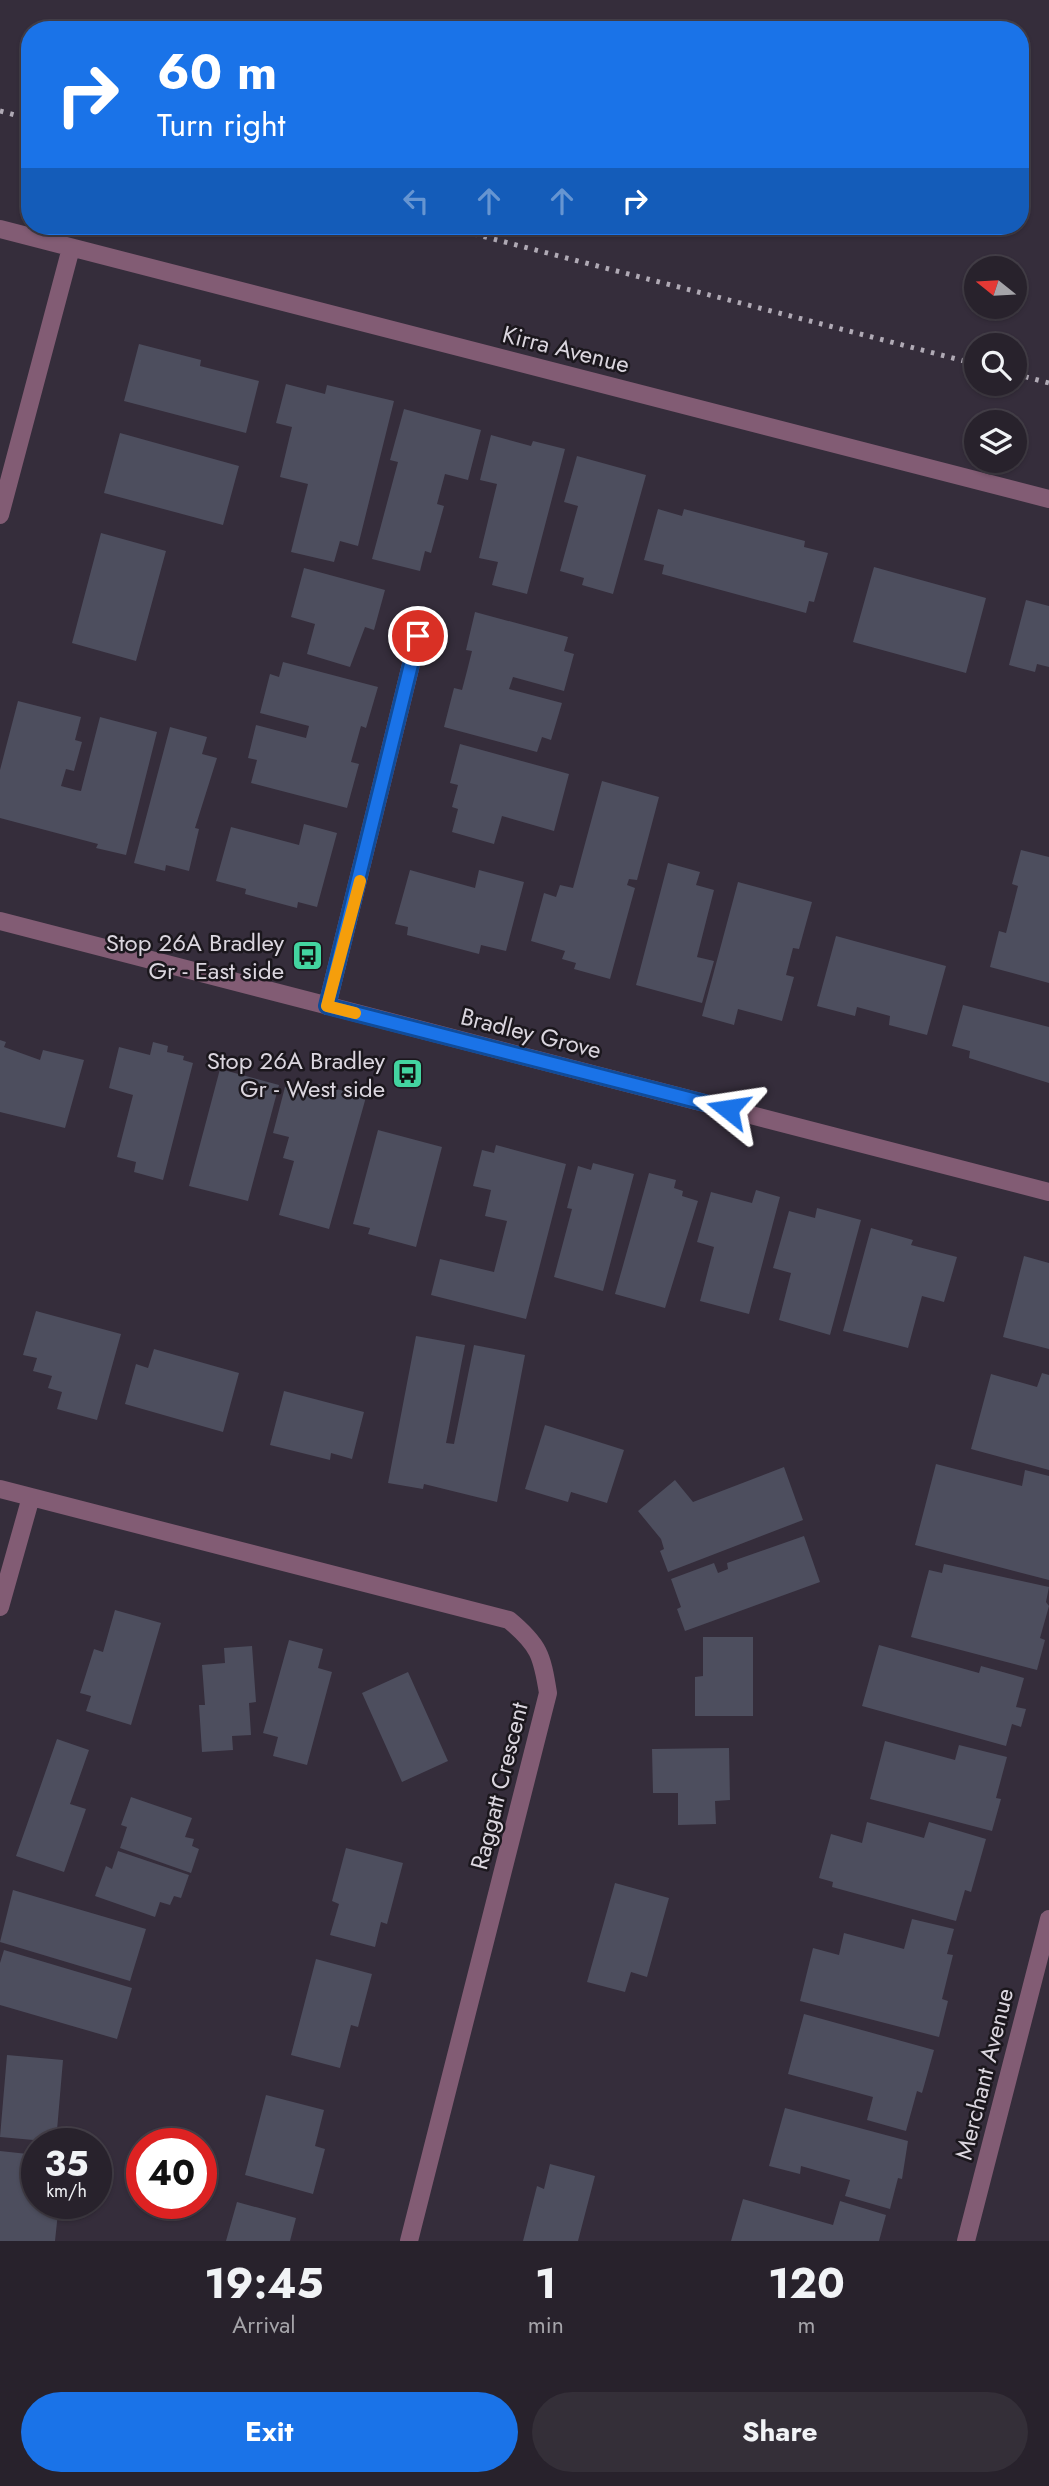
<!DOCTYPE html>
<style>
:root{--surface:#28222c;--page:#342f38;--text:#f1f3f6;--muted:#a5a4a9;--line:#443f48;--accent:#1a73e8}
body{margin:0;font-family:Jost,sans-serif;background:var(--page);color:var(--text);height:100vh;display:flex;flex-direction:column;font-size:26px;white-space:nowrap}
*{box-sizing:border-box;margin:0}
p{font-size:23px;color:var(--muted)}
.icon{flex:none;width:38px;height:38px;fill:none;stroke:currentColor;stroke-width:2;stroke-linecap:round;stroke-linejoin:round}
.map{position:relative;height:2241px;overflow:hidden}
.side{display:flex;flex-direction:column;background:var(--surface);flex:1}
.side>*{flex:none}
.guide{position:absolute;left:21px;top:21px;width:1008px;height:214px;border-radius:28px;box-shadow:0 2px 5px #0004,0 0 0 2px var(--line);background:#1a73e8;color:#fff;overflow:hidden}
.needle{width:46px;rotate:288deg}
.fabs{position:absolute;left:964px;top:256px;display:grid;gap:14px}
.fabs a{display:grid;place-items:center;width:63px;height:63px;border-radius:50%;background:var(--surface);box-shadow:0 2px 5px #0004,0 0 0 2px var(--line);font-size:35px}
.speed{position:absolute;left:21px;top:2128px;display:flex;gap:14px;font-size:35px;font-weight:700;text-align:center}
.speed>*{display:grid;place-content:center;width:91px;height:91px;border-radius:50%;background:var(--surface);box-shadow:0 2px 5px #0004,0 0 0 2px var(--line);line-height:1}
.speed small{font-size:18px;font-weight:400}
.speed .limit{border:10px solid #d22;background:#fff;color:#111}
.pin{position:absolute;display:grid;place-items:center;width:60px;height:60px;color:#fff;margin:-30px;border:4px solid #fff;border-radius:50%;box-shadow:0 2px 7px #0007}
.me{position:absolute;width:77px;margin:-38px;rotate:285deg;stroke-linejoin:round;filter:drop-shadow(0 0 5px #0008)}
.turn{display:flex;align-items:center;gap:24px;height:147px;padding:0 21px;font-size:32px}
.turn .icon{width:91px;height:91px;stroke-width:2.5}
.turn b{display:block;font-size:49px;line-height:60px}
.lanes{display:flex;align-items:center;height:66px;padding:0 21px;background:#0003;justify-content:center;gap:35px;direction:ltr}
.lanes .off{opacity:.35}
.eta{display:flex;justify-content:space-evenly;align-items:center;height:119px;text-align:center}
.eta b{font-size:42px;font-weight:700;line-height:49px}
.cta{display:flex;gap:14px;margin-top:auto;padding:14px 21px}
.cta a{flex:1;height:80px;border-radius:42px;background:var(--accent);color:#fff;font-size:28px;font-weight:700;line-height:80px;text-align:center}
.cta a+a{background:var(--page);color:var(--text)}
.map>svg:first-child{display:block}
.building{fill:#4d4e5e}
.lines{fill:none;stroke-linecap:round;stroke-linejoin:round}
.minor{stroke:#825c74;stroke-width:18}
.rail{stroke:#b0aab5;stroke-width:5;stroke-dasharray:3.5 7;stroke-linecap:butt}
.route-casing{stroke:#114b97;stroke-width:18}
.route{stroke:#1a73e8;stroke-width:12}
.slow{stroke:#f59e0b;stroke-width:12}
.labels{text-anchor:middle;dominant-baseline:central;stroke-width:5;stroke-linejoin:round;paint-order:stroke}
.street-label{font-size:24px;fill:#dbd6df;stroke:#1b171d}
.poi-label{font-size:24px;fill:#dbd6df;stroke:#1b171d;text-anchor:end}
</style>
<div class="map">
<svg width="1049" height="2241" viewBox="0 0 1049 2241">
<rect width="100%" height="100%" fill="#352d3b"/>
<path class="building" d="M 139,344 L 201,360 L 200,366 L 259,381 L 246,433 L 124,401 Z
M 286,384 L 325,394 L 327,385 L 394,401 L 358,546 L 340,541 L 334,562 L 291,552 L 308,484 L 280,477 L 292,427 L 276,423 Z
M 404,409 L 481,430 L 468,480 L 445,474 L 437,504 L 444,506 L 431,553 L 425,551 L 420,571 L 372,559 L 398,462 L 390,460 Z
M 120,433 L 239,466 L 223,525 L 104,493 Z
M 491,435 L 531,446 L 533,441 L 565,449 L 527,594 L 492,585 L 498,562 L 479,558 L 497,484 L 480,480 Z
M 577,456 L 646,475 L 613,594 L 582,585 L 584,578 L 560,571 L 578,506 L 564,502 Z
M 658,509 L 682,516 L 684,509 L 805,541 L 804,547 L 828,553 L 814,602 L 809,601 L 806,613 L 662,574 L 664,565 L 644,560 Z
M 101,533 L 166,551 L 136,661 L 72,643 Z
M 874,567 L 986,598 L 966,673 L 853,642 Z
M 304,568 L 385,590 L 374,630 L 365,627 L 350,667 L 307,654 L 315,624 L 291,617 Z
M 1026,600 L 1049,606 L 1049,667 L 1037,664 L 1035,672 L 1009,665 Z
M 475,612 L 568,637 L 564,651 L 574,654 L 564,691 L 513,677 L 509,689 L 562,703 L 551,740 L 542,737 L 537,752 L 444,727 L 454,688 L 462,690 L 467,671 L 472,651 L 466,650 Z
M 283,662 L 378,687 L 366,728 L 361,726 L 351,762 L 359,764 L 347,808 L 251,783 L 257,760 L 248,758 L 256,725 L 306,738 L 309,726 L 260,713 L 270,674 L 279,677 Z
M 18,701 L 81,717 L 75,740 L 82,742 L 74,771 L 66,769 L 61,786 L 76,790 L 81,791 L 100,717 L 157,732 L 126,855 L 96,848 L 98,844 L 0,818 L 0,770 Z
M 170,727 L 207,737 L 202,754 L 217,758 L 195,828 L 199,829 L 189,871 L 166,865 L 165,871 L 134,863 Z
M 460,744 L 569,774 L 554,831 L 502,816 L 494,844 L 452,832 L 458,809 L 452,807 L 458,785 L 450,783 Z
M 602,781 L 659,797 L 637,880 L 629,879 L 627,885 L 635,888 L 610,979 L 574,969 L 576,963 L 562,959 L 565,951 L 531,941 L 544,893 L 556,897 L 560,885 L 573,888 Z
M 304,824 L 337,833 L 317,907 L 298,902 L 297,908 L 245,894 L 246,889 L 216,881 L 231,827 L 299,845 Z
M 1021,850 L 1049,857 L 1049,983 L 990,967 L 999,931 L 1006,933 L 1018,886 L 1012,884 Z
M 668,863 L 700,872 L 696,885 L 714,890 L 697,957 L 714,961 L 702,1003 L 636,985 Z
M 410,870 L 475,888 L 479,870 L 524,882 L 506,951 L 481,945 L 479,954 L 407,935 L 408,927 L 395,924 Z
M 738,882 L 812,902 L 799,949 L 793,948 L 786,975 L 794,977 L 782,1021 L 738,1009 L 734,1025 L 702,1016 Z
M 836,936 L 946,966 L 927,1035 L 889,1025 L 890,1016 L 857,1007 L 855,1016 L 817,1006 Z
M 963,1005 L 1049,1027 L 1049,1083 L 969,1058 L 970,1051 L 952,1046 Z
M 0,1040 L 6,1042 L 4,1047 L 40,1060 L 43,1050 L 84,1060 L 65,1128 L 0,1112 Z
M 153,1042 L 168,1046 L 167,1052 L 184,1056 L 183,1060 L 193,1063 L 163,1180 L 134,1172 L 136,1162 L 117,1157 L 133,1095 L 109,1088 L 119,1047 L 150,1055 Z
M 220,1069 L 279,1085 L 248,1201 L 189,1186 Z
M 318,1084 L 366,1097 L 329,1229 L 279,1215 L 294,1161 L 283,1158 L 289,1137 L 273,1133 L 285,1087 L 315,1095 Z
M 378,1130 L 442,1147 L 416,1247 L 368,1234 L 370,1228 L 353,1224 Z
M 496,1145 L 566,1164 L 526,1319 L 431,1295 L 440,1259 L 494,1272 L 507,1221 L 485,1216 L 491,1190 L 473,1186 L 482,1150 L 494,1153 Z
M 593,1163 L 634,1174 L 603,1291 L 554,1277 L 572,1209 L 567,1208 L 578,1166 L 591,1170 Z
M 649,1173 L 676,1180 L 674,1188 L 683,1191 L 682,1196 L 698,1201 L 665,1308 L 615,1294 Z
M 756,1190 L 780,1197 L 749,1314 L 700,1301 L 714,1247 L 697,1242 L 711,1192 L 752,1203 Z
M 817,1208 L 861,1220 L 830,1335 L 779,1320 L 791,1273 L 773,1268 L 789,1211 L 815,1218 Z
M 871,1228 L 913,1240 L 911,1245 L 957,1257 L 944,1302 L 922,1296 L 908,1348 L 843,1331 Z
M 1024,1256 L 1049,1263 L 1049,1349 L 1003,1337 Z
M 36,1311 L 121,1334 L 97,1420 L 57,1409 L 62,1392 L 48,1388 L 52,1376 L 33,1371 L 37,1358 L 23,1355 Z
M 416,1336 L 465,1345 L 446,1443 L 454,1444 L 474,1345 L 525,1355 L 497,1502 L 424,1484 L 423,1489 L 388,1483 Z
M 154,1349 L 239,1373 L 223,1432 L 125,1404 L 136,1364 L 148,1368 Z
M 1042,1373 L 1049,1375 L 1049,1470 L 971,1449 L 991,1374 L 1037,1387 Z
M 284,1391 L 364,1412 L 352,1459 L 331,1453 L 330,1460 L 270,1445 Z
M 545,1425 L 624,1450 L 607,1503 L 571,1492 L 568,1502 L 525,1489 Z
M 936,1464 L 1022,1486 L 1025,1470 L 1049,1476 L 1049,1580 L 915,1545 Z
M 784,1467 L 803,1520 L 668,1572 L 660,1551 L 664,1549 L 661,1539 L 638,1511 L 675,1480 L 693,1502 Z
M 804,1536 L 820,1582 L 685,1631 L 677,1609 L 681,1607 L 671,1579 L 714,1563 L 718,1573 L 728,1569 L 727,1563 Z
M 944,1564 L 1049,1587 L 1046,1602 L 1049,1606 L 1040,1638 L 1045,1640 L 1037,1670 L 911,1637 L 929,1570 L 942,1573 Z
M 115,1610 L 161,1623 L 131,1725 L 86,1711 L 91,1696 L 80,1693 L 94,1649 L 103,1652 Z
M 703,1637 L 753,1637 L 753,1716 L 695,1716 L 695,1677 L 703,1676 Z
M 289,1640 L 323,1649 L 318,1668 L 332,1672 L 307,1765 L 273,1756 L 278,1737 L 263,1733 Z
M 879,1645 L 979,1673 L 981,1666 L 1024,1678 L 1016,1707 L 1026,1709 L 1021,1727 L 1012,1724 L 1006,1746 L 862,1706 Z
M 252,1646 L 256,1702 L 249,1703 L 251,1735 L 232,1736 L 233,1750 L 202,1752 L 199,1705 L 205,1705 L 202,1665 L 225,1663 L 224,1648 Z
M 408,1672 L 448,1761 L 402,1782 L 362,1693 Z
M 57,1739 L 89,1750 L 70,1804 L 86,1809 L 64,1872 L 16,1856 Z
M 885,1741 L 955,1760 L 959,1745 L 1007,1757 L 996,1798 L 1001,1799 L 992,1831 L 870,1799 Z
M 729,1748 L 730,1800 L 715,1801 L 716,1824 L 678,1825 L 678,1793 L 653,1793 L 652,1749 Z
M 131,1797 L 192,1818 L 185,1837 L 194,1839 L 192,1846 L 199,1849 L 191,1873 L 120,1848 L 127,1827 L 121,1825 Z
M 867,1822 L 924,1838 L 929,1822 L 986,1839 L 971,1892 L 965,1890 L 956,1921 L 832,1887 L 833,1882 L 819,1878 L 831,1834 L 862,1843 Z
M 346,1848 L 403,1863 L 387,1924 L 381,1922 L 375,1947 L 330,1935 L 339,1904 L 332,1901 Z
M 118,1851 L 189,1875 L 181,1898 L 174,1896 L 170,1905 L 160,1902 L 155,1917 L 95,1896 L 106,1866 L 112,1869 Z
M 615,1883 L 669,1898 L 647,1977 L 631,1972 L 625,1992 L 587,1982 Z
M 13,1890 L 146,1929 L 130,1981 L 0,1942 Z
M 912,1919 L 954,1929 L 947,1954 L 953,1955 L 942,1999 L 948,2001 L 939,2037 L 800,2001 L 813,1948 L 839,1955 L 844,1933 L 904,1949 Z
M 4,1950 L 132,1988 L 117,2039 L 0,2005 L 0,1963 Z
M 316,1959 L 372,1974 L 358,2027 L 351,2025 L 340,2068 L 291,2055 Z
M 804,2014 L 934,2050 L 922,2093 L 917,2091 L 906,2131 L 867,2120 L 873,2097 L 788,2074 Z
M 7,2055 L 63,2060 L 56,2142 L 0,2137 Z
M 266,2095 L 324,2110 L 315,2146 L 325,2149 L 313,2194 L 245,2175 Z
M 785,2108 L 908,2141 L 902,2179 L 898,2178 L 890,2209 L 845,2196 L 850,2180 L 801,2166 L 800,2174 L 769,2166 Z
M 0,2151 L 37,2155 L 37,2203 L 59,2203 L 55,2241 L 0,2241 Z
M 550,2164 L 595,2176 L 578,2241 L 523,2241 L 537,2186 L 544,2189 Z
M 743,2199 L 833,2225 L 840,2201 L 886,2215 L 879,2241 L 731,2241 Z
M 237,2202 L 296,2218 L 290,2241 L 226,2241 Z"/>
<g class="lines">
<path class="minor" d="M 0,229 L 1049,499
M 0,515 L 71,248
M 0,921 L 1049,1192
M 327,1006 L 418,636
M 0,1489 L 509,1620 C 539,1645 542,1655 548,1693 L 409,2241
M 0,1607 L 31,1497
M 966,2241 L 1049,1919"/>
<path class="rail" d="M 0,111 L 30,119
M 443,226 L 976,364
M 1015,374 L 1049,383"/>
</g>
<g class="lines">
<defs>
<path id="route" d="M 418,636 L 327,1006 L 728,1109"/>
</defs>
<use href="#route" class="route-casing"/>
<use href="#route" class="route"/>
<path class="slow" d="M 355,1013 L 327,1006 L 360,881"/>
</g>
<defs>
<symbol id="bus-square" viewBox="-11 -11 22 22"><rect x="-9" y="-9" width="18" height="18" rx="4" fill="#43d4a0" stroke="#1b171d"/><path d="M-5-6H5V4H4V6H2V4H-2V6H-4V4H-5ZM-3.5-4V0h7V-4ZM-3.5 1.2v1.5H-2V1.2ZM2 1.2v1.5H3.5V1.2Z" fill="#111"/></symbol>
</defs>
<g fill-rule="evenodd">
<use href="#bus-square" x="290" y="938" width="35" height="35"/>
<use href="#bus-square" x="390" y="1056" width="35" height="35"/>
</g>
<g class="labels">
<g class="street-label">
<text transform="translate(566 349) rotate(14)">Kirra Avenue</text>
<text transform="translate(531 1033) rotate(14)">Bradley Grove</text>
<text transform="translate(499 1786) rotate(-76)">Raggatt Crescent</text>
<text transform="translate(984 2074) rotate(-76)">Merchant Avenue</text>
</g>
<g class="poi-label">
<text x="284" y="942">Stop 26A Bradley<tspan x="284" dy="28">Gr - East side</tspan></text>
<text x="385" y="1060">Stop 26A Bradley<tspan x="385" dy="28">Gr - West side</tspan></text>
</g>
</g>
</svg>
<div class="fabs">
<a><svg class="needle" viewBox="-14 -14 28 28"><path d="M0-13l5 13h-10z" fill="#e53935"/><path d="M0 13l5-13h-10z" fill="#a5a4a9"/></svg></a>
<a><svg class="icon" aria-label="search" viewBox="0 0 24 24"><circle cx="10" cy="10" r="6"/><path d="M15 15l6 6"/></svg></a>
<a><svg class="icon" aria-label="layers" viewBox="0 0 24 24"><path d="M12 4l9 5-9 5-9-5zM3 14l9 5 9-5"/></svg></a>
</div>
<div class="speed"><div>35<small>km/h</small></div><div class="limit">40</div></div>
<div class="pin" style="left:418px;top:636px;background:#d93025"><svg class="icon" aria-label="arrive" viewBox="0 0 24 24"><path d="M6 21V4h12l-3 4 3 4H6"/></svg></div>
<svg class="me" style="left:728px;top:1109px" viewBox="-20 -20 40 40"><path d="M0-17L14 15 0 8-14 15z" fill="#1a73e8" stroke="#fff" stroke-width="4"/></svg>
<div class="guide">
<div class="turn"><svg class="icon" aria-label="right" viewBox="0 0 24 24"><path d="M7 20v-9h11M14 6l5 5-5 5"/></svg><div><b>60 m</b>Turn right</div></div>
<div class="lanes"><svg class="icon off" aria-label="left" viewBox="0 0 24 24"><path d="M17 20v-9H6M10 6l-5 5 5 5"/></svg><svg class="icon off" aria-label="ahead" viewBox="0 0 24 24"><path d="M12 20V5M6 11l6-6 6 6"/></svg><svg class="icon off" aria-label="ahead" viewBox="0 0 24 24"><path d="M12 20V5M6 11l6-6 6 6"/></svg><svg class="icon" aria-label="right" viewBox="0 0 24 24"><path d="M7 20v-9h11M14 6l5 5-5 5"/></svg></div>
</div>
</div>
<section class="side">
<div class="eta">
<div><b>19:45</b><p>Arrival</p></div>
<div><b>1</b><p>min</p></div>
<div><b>120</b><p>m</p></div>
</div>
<div class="cta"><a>Exit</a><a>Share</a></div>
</section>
